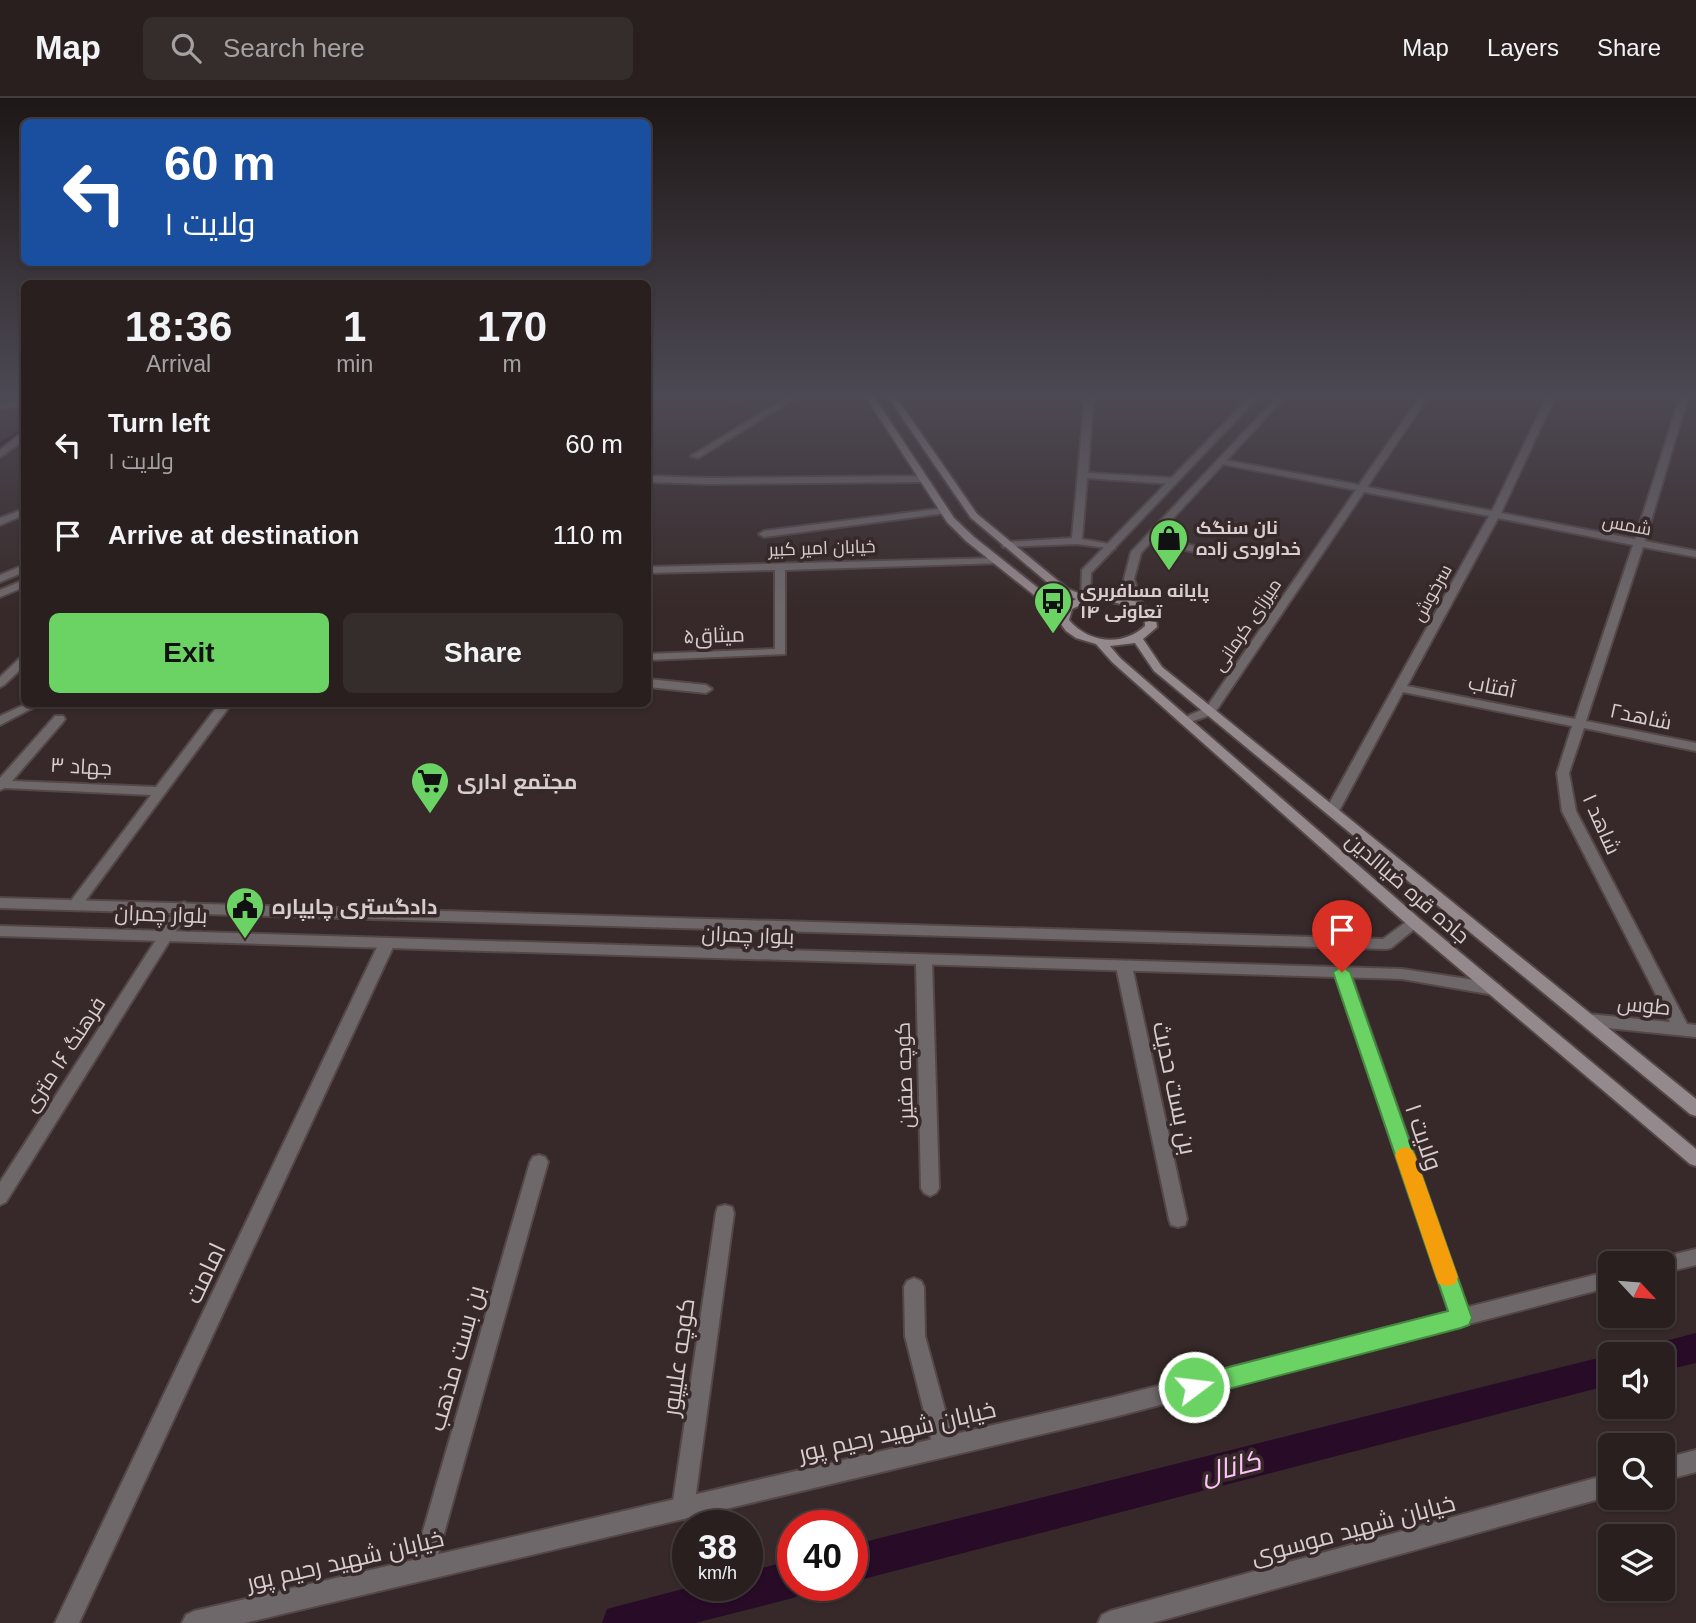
<!DOCTYPE html>
<meta charset="utf-8">
<style>
:root{--surface:#291f1f;--page:#352c2c;--text:#f1f3f6;--muted:#a5a2a4;--line:#453d3d;--accent:#6ad364}
body{margin:0;font-family:Helvetica,Cairo,sans-serif;background:var(--page);color:var(--text);height:100vh;display:flex;flex-direction:column;font-size:26px;white-space:nowrap}
*{box-sizing:border-box;margin:0}
p{font-size:23px;color:var(--muted)}
.icon{flex:none;width:38px;height:38px;fill:none;stroke:currentColor;stroke-width:2;stroke-linecap:round;stroke-linejoin:round}
.map{position:relative;flex:1;overflow:hidden}
.drawer{position:absolute;left:21px;top:182px;width:630px;height:427px;display:flex;flex-direction:column;background:var(--surface);border-radius:10px;box-shadow:0 2px 5px #0004,0 0 0 2px var(--line)}
.drawer>*{flex:none}
.hud{position:absolute;left:21px;top:21px;width:630px;height:147px;border-radius:10px;box-shadow:0 2px 5px #0004,0 0 0 2px var(--line);background:#1a4fa0;color:#fff;overflow:hidden}
.needle{width:46px;rotate:116deg}
.buttons{position:absolute;left:1598px;top:1153px;display:grid;gap:14px}
.buttons a{display:grid;place-items:center;width:77px;height:77px;border-radius:10px;background:var(--surface);box-shadow:0 2px 5px #0004,0 0 0 2px var(--line);font-size:35px}
.speed{position:absolute;left:672px;top:1412px;display:flex;gap:14px;font-size:35px;font-weight:700;text-align:center}
.speed>*{display:grid;place-content:center;width:91px;height:91px;border-radius:50%;background:var(--surface);box-shadow:0 2px 5px #0004,0 0 0 2px var(--line);line-height:1}
.speed small{font-size:18px;font-weight:400}
.speed .limit{border:10px solid #d22;background:#fff;color:#111}
.pin{position:absolute;display:grid;place-items:center;width:60px;height:60px;color:#fff;margin:-72px -30px;border-radius:50% 50% 50% 0;rotate:-45deg;box-shadow:0 0 7px #0007}
.pin .icon{rotate:45deg}
.me{position:absolute;width:77px;margin:-38px;rotate:75deg;stroke-linejoin:round;filter:drop-shadow(0 0 5px #0008)}
.turn{display:flex;align-items:center;gap:24px;height:147px;padding:0 28px;font-size:32px}
.turn .icon{width:91px;height:91px;stroke-width:2.5}
.turn b{display:block;font-size:49px;line-height:60px}
.eta{display:flex;justify-content:space-evenly;align-items:center;height:119px;text-align:center}
.eta b{font-size:42px;font-weight:800;line-height:49px}
.cta{display:flex;gap:14px;margin-top:auto;padding:14px 28px}
.cta a{flex:1;height:80px;border-radius:10px;background:var(--accent);color:#111;font-size:28px;font-weight:800;line-height:80px;text-align:center}
.cta a+a{background:var(--page);color:var(--text)}
ul{padding:0;list-style:none}
li{display:flex;align-items:center;gap:21px;height:91px;padding:0 28px}
li div{flex:1}
li b{display:block;font-size:26px}
li em{font-style:normal}
header{display:flex;align-items:center;gap:42px;box-sizing:border-box;height:98px;padding:0 35px;background:var(--surface);border-bottom:2px solid var(--line)}
header strong{font-size:33px}
nav{display:flex;gap:38px;margin-inline-start:auto;font-size:24px}
.search{width:490px;height:63px;background:var(--page);display:flex;align-items:center;gap:18px;box-sizing:border-box;padding:0 24px;border-radius:10px;color:var(--muted);font-size:26px}
.map>svg:first-child{display:block}
.lines{fill:none;stroke-linecap:round;stroke-linejoin:round}
.canal{fill:#270b27;fill-rule:evenodd}
.minor-casing{stroke:#544747;stroke-width:4}
.tertiary-casing{stroke:#544747;stroke-width:4}
.secondary-casing{stroke:#544747;stroke-width:4}
.minor{fill:#6f686b;fill-rule:evenodd}
.tertiary{fill:#6f686b;fill-rule:evenodd}
.secondary{fill:#94898d;fill-rule:evenodd}
.route{fill:#6ad364;stroke:#458941;stroke-width:2}
.slow{fill:#f59e0b}
.labels{text-anchor:middle;dominant-baseline:central;stroke-width:7;stroke-linejoin:round;paint-order:stroke}
.far-street-label{font-size:18px;fill:#d8cece;stroke:#372929}
.far-poi-label{font-size:18px;font-weight:bold;fill:#d8cece;stroke:#372929;text-anchor:start}
.street-label{font-size:21px;fill:#d8cece;stroke:#372929}
.poi-label{font-size:21px;font-weight:bold;fill:#d8cece;stroke:#372929;text-anchor:start}
.near-street-label{font-size:24px;fill:#d8cece;stroke:#372929}
.near-water-label{font-size:28px;font-style:italic;fill:#fdc5fa;stroke:#372929}
</style>
<header>
<strong>Map</strong>
<div class="search"><svg class="icon" aria-label="search" viewBox="0 0 24 24"><circle cx="10" cy="10" r="6"/><path d="M15 15l6 6"/></svg>Search here</div>
<nav><a>Map</a><a>Layers</a><a>Share</a></nav>
</header>
<div class="map">
<svg width="1696" height="1525" viewBox="0 0 1696 1525">
<rect width="100%" height="100%" fill="#372929"/>
<g class="lines">
<path class="canal" d="M 24,330 L 24,340 L 0,354 L 0,344 Z
M 1696,1235 L 1696,1265 L 1662,1273 L 1662,1256 L 1646,1256 L 1650,1247 Z
M 1610,1257 L 1610,1287 L 852,1484 L 852,1447 Z
M 793,1462 L 793,1488 L 809,1488 L 806,1494 L 793,1500 L 695,1525 L 602,1525 L 607,1511 L 694,1488 L 747,1488 L 747,1474 Z"/>
<defs>
<path id="minor" d="M 733,299 L 743,299 L 736,302 Z
M 788,299 L 798,299 L 698,360 L 691,358 Z
M 1085,299 L 1093,299 L 1088,375 L 1173,380 L 1178,383 L 1173,386 L 1087,380 L 1082,441 L 1115,447 L 1115,451 L 1077,446 L 1003,449 L 1002,447 L 1007,444 L 1072,440 Z
M 1420,299 L 1428,299 L 1367,389 L 1492,413 L 1547,299 L 1555,299 L 1501,415 L 1635,441 L 1680,299 L 1688,299 L 1645,443 L 1696,453 L 1696,459 L 1643,449 L 1586,623 L 1696,645 L 1696,653 L 1584,630 L 1569,675 L 1576,713 L 1687,926 L 1696,927 L 1696,939 L 1588,928 L 1582,926 L 1580,922 L 1582,918 L 1588,916 L 1670,924 L 1562,713 L 1557,675 L 1572,628 L 1403,594 L 1339,713 L 1332,717 L 1325,713 L 1489,418 L 1364,394 L 1214,616 L 1184,626 L 1178,622 L 1206,610 L 1356,392 L 1222,366 L 1218,363 L 1219,361 L 1359,387 ZM 1498,420 L 1633,447 L 1575,621 L 1407,588 Z
M 648,378 L 710,380 L 922,378 L 927,381 L 922,384 L 710,386 L 648,384 Z
M 944,410 L 947,411 L 947,415 L 764,439 L 759,436 L 764,433 Z
M 24,411 L 24,417 L 0,427 L 0,420 Z
M 1148,438 L 1204,450 L 1209,453 L 1204,456 L 1144,443 L 1143,441 Z
M 998,460 L 1003,463 L 1002,465 L 785,472 L 785,556 L 648,562 L 648,556 L 775,551 L 775,472 L 648,475 L 648,469 Z
M 24,559 L 24,568 L 4,587 L 0,589 L 0,579 L 20,560 Z
M 648,581 L 706,587 L 712,591 L 706,595 L 648,589 Z
M 26,606 L 40,606 L 0,627 L 0,618 Z
M 219,606 L 223,606 L 229,609 L 80,810 L 70,810 L 68,807 L 70,804 L 151,697 L 5,690 L 0,692 L 0,680 L 55,618 L 63,618 L 65,621 L 63,624 L 12,683 L 156,689 Z
M 184,804 L 191,809 L 6,1104 L 0,1107 L 0,1084 L 179,806 Z
M 387,840 L 392,841 L 395,845 L 79,1525 L 55,1525 L 379,845 L 382,841 Z
M 924,858 L 929,859 L 932,863 L 939,1090 L 936,1095 L 930,1098 L 924,1095 L 921,1090 L 916,863 L 919,859 Z
M 1124,863 L 1129,864 L 1132,868 L 1187,1121 L 1185,1127 L 1178,1129 L 1171,1127 L 1169,1121 L 1116,868 L 1119,864 Z
M 1342,869 L 1347,870 L 1350,874 L 1471,1220 L 1468,1226 L 1461,1229 L 1454,1226 L 1451,1220 L 1334,874 L 1337,870 Z
M 539,1057 L 545,1059 L 548,1064 L 434,1471 L 431,1479 L 423,1482 L 415,1479 L 412,1471 L 530,1064 L 533,1059 Z
M 725,1107 L 732,1109 L 734,1115 L 694,1410 L 691,1418 L 683,1421 L 675,1418 L 672,1410 L 716,1115 L 718,1109 Z
M 914,1180 L 921,1183 L 924,1189 L 925,1238 L 955,1349 L 952,1356 L 944,1359 L 936,1356 L 933,1349 L 905,1238 L 904,1189 L 907,1183 Z"/>
<path id="tertiary" d="M 1250,299 L 1258,299 L 1091,475 L 1090,501 L 1089,503 L 1081,503 L 1082,472 Z
M 1277,299 L 1285,299 L 1141,455 L 1134,481 L 1144,510 L 1139,513 L 1135,512 L 1124,481 L 1131,454 Z
M 24,302 L 24,306 L 0,311 L 0,307 Z
M 21,336 L 24,336 L 24,342 L 0,359 L 0,352 Z
M 24,467 L 24,474 L 0,484 L 0,477 Z
M 24,482 L 24,489 L 0,499 L 0,492 Z
M 0,800 L 1383,841 L 1410,821 L 1415,820 L 1422,825 L 1391,850 L 1386,851 L 0,810 Z
M 0,828 L 1402,871 L 1494,885 L 1500,887 L 1502,891 L 1500,895 L 1494,897 L 1402,881 L 0,838 Z
M 1696,1151 L 1696,1167 L 1662,1175 L 1662,1166 L 1653,1166 L 1655,1161 Z
M 1610,1173 L 1610,1189 L 1114,1319 L 244,1525 L 182,1525 L 186,1517 L 194,1513 L 1114,1299 Z
M 1696,1352 L 1696,1374 L 1662,1383 L 1662,1361 Z
M 1610,1376 L 1610,1398 L 1152,1525 L 1098,1525 L 1102,1517 L 1110,1513 Z"/>
<path id="secondary" d="M 866,299 L 874,299 L 954,420 L 974,439 L 1062,509 L 1076,501 L 1060,495 L 971,420 L 888,299 L 896,299 L 977,416 L 1068,491 L 1086,498 L 1106,497 L 1132,502 L 1145,509 L 1156,522 L 1157,529 L 1143,541 L 1162,569 L 1696,1001 L 1696,1018 L 1690,1016 L 1154,573 L 1135,545 L 1110,548 L 1120,560 L 1420,821 L 1696,1051 L 1696,1068 L 1690,1066 L 1410,829 L 1112,564 L 1096,546 L 1076,540 L 1066,533 L 1058,522 L 1059,517 L 966,443 L 947,424 ZM 1099,503 C 1114,504 1146,507 1145,528 C 1123,549 1088,545 1069,522 L 1072,511 L 1087,504 Z"/>
</defs>
<use href="#minor" class="minor-casing"/>
<use href="#tertiary" class="tertiary-casing"/>
<use href="#secondary" class="secondary-casing"/>
<use href="#minor" class="minor"/>
<use href="#tertiary" class="tertiary"/>
<use href="#secondary" class="secondary"/>
</g>
<linearGradient id="sky" x2="0" y2="1"><stop stop-color="#1e1717"/><stop offset="0.58" stop-color="#4d4954"/><stop offset="1" stop-color="#4d4954" stop-opacity="0"/></linearGradient>
<rect width="1696" height="512" fill="url(#sky)"/>
<path class="route" d="M 1342,868 L 1350,874 L 1472,1220 L 1469,1227 L 1461,1230 L 1194,1300 L 1186,1297 L 1182,1289 L 1186,1281 L 1194,1278 L 1448,1213 L 1333,874 Z"/>
<path class="slow" d="M 1405,1049 L 1412,1052 L 1415,1057 L 1458,1179 L 1455,1186 L 1447,1188 L 1439,1186 L 1436,1179 L 1395,1057 L 1398,1052 Z"/>
<defs>
<symbol id="shop-pin" viewBox="-11 -11 22 30"><path d="M0 17L-7.5 6A9.5 9.5 0 1 1 7.5 6Z" fill="#6ad364" stroke="#372929"/><path d="M-5-2.5h2.3a2.7 3.5 0 0 1 5.4 0H5L5.5 6h-11ZM-1.5-2.5h3a1.5 2.3 0 0 0-3 0Z" fill="#111"/></symbol>
<symbol id="bus-pin" viewBox="-11 -11 22 30"><path d="M0 17L-7.5 6A9.5 9.5 0 1 1 7.5 6Z" fill="#6ad364" stroke="#372929"/><path d="M-5-6H5V4H4V6H2V4H-2V6H-4V4H-5ZM-3.5-4V0h7V-4ZM-3.5 1.2v1.5H-2V1.2ZM2 1.2v1.5H3.5V1.2Z" fill="#111"/></symbol>
<symbol id="supermarket-pin" viewBox="-11 -11 22 30"><path d="M0 17L-7.5 6A9.5 9.5 0 1 1 7.5 6Z" fill="#6ad364" stroke="#372929"/><path d="M-6-5.5h2.5l.6 2H6L4.5 2H-2.5L-4.4-4H-6ZM-1.5 3.2a1.3 1.3 0 1 0 .1 0ZM3 3.2a1.3 1.3 0 1 0 .1 0Z" fill="#111"/></symbol>
<symbol id="civic-pin" viewBox="-11 -11 22 30"><path d="M0 17L-7.5 6A9.5 9.5 0 1 1 7.5 6Z" fill="#6ad364" stroke="#372929"/><path d="M-.6-6.5H3V-4.5H.6V-3L4-1V1h2V6H-6V1h2V-1L-.6-3ZM-1.2 2.5V6h2.4V2.5Z" fill="#111"/></symbol>
</defs>
<g fill-rule="evenodd">
<use href="#shop-pin" x="1147" y="418" width="44" height="60"/>
<use href="#bus-pin" x="1031" y="481" width="44" height="60"/>
<use href="#supermarket-pin" x="408" y="661" width="44" height="60"/>
<use href="#civic-pin" x="223" y="786" width="44" height="60"/>
</g>
<g class="labels">
<g class="far-street-label">
<text transform="translate(1627 427) rotate(11)">شمس</text>
<text transform="translate(822 450) rotate(-2)">خیابان امیر کبیر</text>
<text transform="translate(1432 495) rotate(-61)">سرخوش</text>
<text transform="translate(1247 527) rotate(-56)">میرزای کرمانی</text>
</g>
<g class="far-poi-label">
<text x="1196" y="430">نان سنگک<tspan x="1196" dy="21">خداوردی زاده</tspan></text>
<text x="1080" y="493">پایانه مسافربری<tspan x="1080" dy="21">تعاونی ۱۴</tspan></text>
</g>
<g class="street-label">
<text transform="translate(714 537) rotate(-2)">میثاق۵</text>
<text transform="translate(1492 588) rotate(11)">آفتاب</text>
<text transform="translate(1641 618) rotate(12)">شاهد۲</text>
<text transform="translate(81 668) rotate(3)">جهاد ۳</text>
<text transform="translate(1602 726) rotate(66)">شاهد ۱</text>
<text transform="translate(1408 790) rotate(41)">جاده قره ضیاالدین</text>
<text transform="translate(161 816) rotate(2)">بلوار چمران</text>
<text transform="translate(748 837) rotate(2)">بلوار چمران</text>
<text transform="translate(1644 907) rotate(6)">طوس</text>
<text transform="translate(64 956) rotate(-57)">فرهنگ ۱۶ متری</text>
<text transform="translate(904 977) rotate(-92)">کوچه صفین</text>
</g>
<g class="poi-label">
<text x="457" y="683">مجتمع اداری</text>
<text x="272" y="808">دادگستری چایپاره</text>
</g>
<g class="near-street-label">
<text transform="translate(1175 990) rotate(78)">بن بست حدیث</text>
<text transform="translate(1424 1039) rotate(71)">ولایت ۱</text>
<text transform="translate(205 1175) rotate(-65)">امامت</text>
<text transform="translate(678 1259) rotate(-82)">کوچه علیپور</text>
<text transform="translate(456 1260) rotate(-74)">بن بست مذهب</text>
<text transform="translate(897 1333) rotate(-13)">خیابان شهید رحیم پور</text>
<text transform="translate(1353 1431) rotate(-15)">خیابان شهید موسوی</text>
<text transform="translate(345 1462) rotate(-13)">خیابان شهید رحیم پور</text>
</g>
<g class="near-water-label">
<text transform="translate(1231 1369) rotate(-14)">کانال</text>
</g>
</g>
</svg>
<div class="buttons">
<a><svg class="needle" viewBox="-14 -14 28 28"><path d="M0-13l5 13h-10z" fill="#e53935"/><path d="M0 13l5-13h-10z" fill="#a5a2a4"/></svg></a>
<a><svg class="icon" aria-label="sound" viewBox="0 0 24 24"><path d="M4 9h4l5-4v14l-5-4H4zM17 9q2 3 0 6"/></svg></a>
<a><svg class="icon" aria-label="search" viewBox="0 0 24 24"><circle cx="10" cy="10" r="6"/><path d="M15 15l6 6"/></svg></a>
<a><svg class="icon" aria-label="layers" viewBox="0 0 24 24"><path d="M12 4l9 5-9 5-9-5zM3 14l9 5 9-5"/></svg></a>
</div>
<div class="speed"><div>38<small>km/h</small></div><div class="limit">40</div></div>
<div class="pin" style="left:1342px;top:874px;background:#d93025"><svg class="icon" aria-label="arrive" viewBox="0 0 24 24"><path d="M6 21V4h12l-3 4 3 4H6"/></svg></div>
<svg class="me" style="left:1194px;top:1289px" viewBox="-20 -20 40 40"><circle r="17" fill="#6ad364" stroke="#fff" stroke-width="3"/><path d="M0-11L8 9 0 5-8 9z" fill="#fff"/></svg>
<div class="hud">
<div class="turn"><svg class="icon" aria-label="left" viewBox="0 0 24 24"><path d="M17 20v-9H6M10 6l-5 5 5 5"/></svg><div><b>60 m</b>ولایت ۱</div></div>
</div>
<section class="drawer">
<div class="eta">
<div><b>18:36</b><p>Arrival</p></div>
<div><b>1</b><p>min</p></div>
<div><b>170</b><p>m</p></div>
</div>
<ul>
<li><svg class="icon" aria-label="left" viewBox="0 0 24 24"><path d="M17 20v-9H6M10 6l-5 5 5 5"/></svg><div><b>Turn left</b><p>ولایت ۱</p></div><em>60 m</em></li>
<li><svg class="icon" aria-label="arrive" viewBox="0 0 24 24"><path d="M6 21V4h12l-3 4 3 4H6"/></svg><div><b>Arrive at destination</b></div><em>110 m</em></li>
</ul>
<div class="cta"><a>Exit</a><a>Share</a></div>
</section>
</div>
